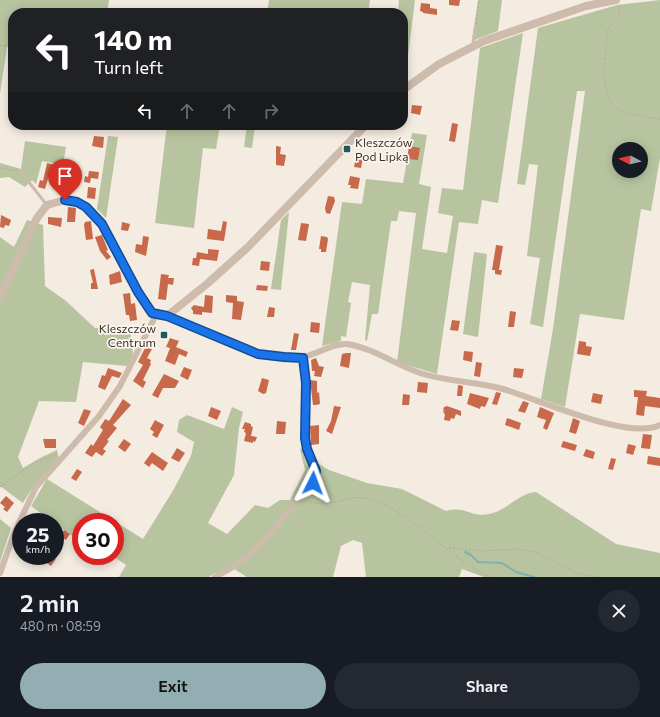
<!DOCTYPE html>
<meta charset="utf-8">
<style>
:root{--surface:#171b24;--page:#242831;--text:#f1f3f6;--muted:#9ea1a6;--accent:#92aeb2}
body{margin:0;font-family:Commissioner,sans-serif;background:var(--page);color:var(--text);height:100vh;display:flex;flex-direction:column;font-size:15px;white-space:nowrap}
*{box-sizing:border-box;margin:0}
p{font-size:13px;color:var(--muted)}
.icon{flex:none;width:22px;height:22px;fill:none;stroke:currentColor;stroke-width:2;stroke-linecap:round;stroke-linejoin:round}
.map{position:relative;height:577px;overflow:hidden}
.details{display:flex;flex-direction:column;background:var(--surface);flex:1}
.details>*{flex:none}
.hud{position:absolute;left:8px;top:8px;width:400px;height:122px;border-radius:16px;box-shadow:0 2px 10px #0003;background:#202124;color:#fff;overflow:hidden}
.needle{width:26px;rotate:277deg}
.fabs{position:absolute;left:612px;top:142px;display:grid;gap:8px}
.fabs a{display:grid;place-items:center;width:36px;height:36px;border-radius:50%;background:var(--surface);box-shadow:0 2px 10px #0003;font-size:20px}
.speed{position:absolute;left:12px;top:513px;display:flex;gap:8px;font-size:20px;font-weight:700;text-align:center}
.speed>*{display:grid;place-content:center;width:52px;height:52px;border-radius:50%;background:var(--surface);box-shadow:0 2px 10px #0003;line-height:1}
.speed small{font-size:10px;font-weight:400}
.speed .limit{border:6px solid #d22;background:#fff;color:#111}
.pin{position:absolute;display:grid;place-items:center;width:34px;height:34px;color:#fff;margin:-41px -17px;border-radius:50% 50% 50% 0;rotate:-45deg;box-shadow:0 0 4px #0007}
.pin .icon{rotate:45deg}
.me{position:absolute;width:44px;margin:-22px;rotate:3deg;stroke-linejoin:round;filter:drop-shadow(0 0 3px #0008)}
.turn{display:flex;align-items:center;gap:14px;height:84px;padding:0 20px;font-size:18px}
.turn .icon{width:52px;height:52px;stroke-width:2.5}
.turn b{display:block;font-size:28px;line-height:34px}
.lanes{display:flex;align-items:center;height:38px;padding:0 20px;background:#0003;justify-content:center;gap:20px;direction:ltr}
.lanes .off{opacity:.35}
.round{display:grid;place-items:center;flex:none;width:42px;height:42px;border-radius:21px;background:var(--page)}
.headline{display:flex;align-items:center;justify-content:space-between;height:68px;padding:0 20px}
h1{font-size:24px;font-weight:600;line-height:30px}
.action{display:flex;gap:8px;margin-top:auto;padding:8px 20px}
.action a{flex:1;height:46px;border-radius:24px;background:var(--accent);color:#111;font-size:16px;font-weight:600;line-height:46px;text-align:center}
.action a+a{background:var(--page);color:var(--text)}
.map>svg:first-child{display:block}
.green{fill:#b8c4a0;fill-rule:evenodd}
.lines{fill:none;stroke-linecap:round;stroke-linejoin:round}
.stream{stroke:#7fb0b2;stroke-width:2}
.building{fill:#c8694b}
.path{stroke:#b9a596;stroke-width:1;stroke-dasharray:2 2;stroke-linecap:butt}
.service{stroke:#cdbbac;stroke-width:3}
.minor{stroke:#cdbbac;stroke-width:6}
.tertiary{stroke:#cdbbac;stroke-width:8}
.route-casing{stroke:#114b97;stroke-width:10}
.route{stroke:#1a73e8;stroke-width:7}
.poi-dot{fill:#1f5a5e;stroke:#fbf5ee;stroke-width:1.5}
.labels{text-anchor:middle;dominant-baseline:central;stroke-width:3.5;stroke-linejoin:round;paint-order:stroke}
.poi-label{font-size:12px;fill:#3b302b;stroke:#fbf5ee;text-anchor:start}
</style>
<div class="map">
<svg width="660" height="577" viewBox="0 0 660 577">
<rect width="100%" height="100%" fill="#f4ebe1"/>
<path class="green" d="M 0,0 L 109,0 L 107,13 L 13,13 L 13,48 L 7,47 L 0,94 Z
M 269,0 L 370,0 L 368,13 L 267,13 Z
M 399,0 L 415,0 L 405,80 L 403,82 L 403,13 L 398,13 Z
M 478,0 L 502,0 L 498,31 L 472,41 Z
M 660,0 L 660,158 L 651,211 L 641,209 L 624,320 L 580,314 L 565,407 L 541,399 L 553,329 L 585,91 L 577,91 L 543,327 L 530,324 L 540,258 L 527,256 L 538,165 L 529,164 L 525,185 L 517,184 L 538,28 L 617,5 ZM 619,149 L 641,149 L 641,171 L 619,171 Z
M 523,33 L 498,203 L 482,200 L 478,224 L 459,222 L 437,374 L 397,362 L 416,213 L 399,211 L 397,221 L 391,221 L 378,314 L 372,314 L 367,341 L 365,340 L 370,285 L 352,282 L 348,302 L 351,303 L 346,337 L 341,336 L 341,341 L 322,346 L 342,202 L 362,204 L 366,179 L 403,183 L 412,133 L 427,135 L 419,184 L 431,187 L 422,249 L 447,253 L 453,216 L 438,213 L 442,188 L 463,190 L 480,48 Z
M 167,125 L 220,125 L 216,149 L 203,148 L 194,228 L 155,223 Z
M 247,125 L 255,125 L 252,148 L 244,147 Z
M 108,136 L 118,137 L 106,218 L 97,209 Z
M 25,141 L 66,147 L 63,165 L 42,161 L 36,184 L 32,180 L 25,187 L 9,177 L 0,178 L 0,163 L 21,169 Z
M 289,212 L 281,290 L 271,289 L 281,220 Z
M 27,220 L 43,225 L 45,286 L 66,301 L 95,328 L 130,326 L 133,355 L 127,366 L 83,362 L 76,402 L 39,401 L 18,457 L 23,468 L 40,458 L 57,450 L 59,459 L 31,490 L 23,503 L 0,486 L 0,237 L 14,247 Z
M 474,252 L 487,254 L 478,337 L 463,334 Z
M 232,407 L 243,412 L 239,428 L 234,475 L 208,523 L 227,534 L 255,505 L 268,508 L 280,500 L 290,500 L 305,470 L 300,449 L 309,446 L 317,463 L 329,470 L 367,483 L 402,489 L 446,511 C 465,505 472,518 489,514 C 507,511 518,493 536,492 L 616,544 L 660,553 L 660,577 L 484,577 L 462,569 L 459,577 L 366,577 L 362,543 L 353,540 L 341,546 L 333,577 L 247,577 L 234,569 L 217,577 L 215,573 L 209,577 L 119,577 L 126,565 L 113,556 L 115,556 L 115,522 L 81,522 L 81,535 L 78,540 L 31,506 L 47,479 L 143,539 L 174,489 L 191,456 L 194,442 L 177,432 L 179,420 L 187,415 L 224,429 Z
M 0,519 L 11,528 L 0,562 Z"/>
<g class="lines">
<path class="stream" d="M 465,552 L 471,555 L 478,562 L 502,563 L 516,572 L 534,577"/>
</g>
<path class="building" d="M 449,0 L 460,0 L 459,6 L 449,5 Z
M 421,3 L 430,4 L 430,8 L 437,9 L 437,15 L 423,13 L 423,12 L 420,11 Z
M 412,105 L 422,106 L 420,115 L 411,113 Z
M 452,123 L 458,124 L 455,142 L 449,141 Z
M 94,136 L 104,137 L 103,148 L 92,146 Z
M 276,146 L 281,147 L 280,154 L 286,155 L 284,166 L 276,165 Z
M 409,146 L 420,148 L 418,160 L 407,159 Z
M 356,157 L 363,157 L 361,168 L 354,167 Z
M 47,163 L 55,165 L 53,176 L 49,175 L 45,189 L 38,187 L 40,180 L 43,181 Z
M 89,171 L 99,172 L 98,179 L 91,178 L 90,183 L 84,182 L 85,176 L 88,177 Z
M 65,173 L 74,174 L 73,183 L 64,181 Z
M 350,176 L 360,178 L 358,189 L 350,188 L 351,185 L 348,185 Z
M 88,187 L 96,188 L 95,199 L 87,198 Z
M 328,196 L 334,197 L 335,201 L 330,214 L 326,213 L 325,208 Z
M 68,207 L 76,208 L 75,222 L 67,222 Z
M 1,215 L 11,220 L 9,226 L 5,225 L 4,228 L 0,227 Z
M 48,217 L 62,218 L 61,227 L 48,224 Z
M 91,221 L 93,239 L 86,240 L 84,225 L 85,222 Z
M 223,221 L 227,222 L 224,241 L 207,239 L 208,229 L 221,231 Z
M 122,222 L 130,224 L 128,231 L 121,230 Z
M 301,223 L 309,224 L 306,241 L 298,240 Z
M 102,235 L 108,250 L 106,251 L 111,257 L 107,260 L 100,251 L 95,237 Z
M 143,236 L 149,237 L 146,256 L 135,252 L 136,244 L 142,245 Z
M 321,236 L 327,237 L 328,239 L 326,252 L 321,252 L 321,249 L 319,249 Z
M 496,245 L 503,246 L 499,270 L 502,270 L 501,275 L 495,274 L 495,270 L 492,270 Z
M 208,249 L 219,250 L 217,261 L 200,259 L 199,266 L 192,265 L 193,258 L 196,258 L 197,252 L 208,254 Z
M 261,261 L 270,262 L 269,271 L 260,270 Z
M 94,269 L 98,289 L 91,289 L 91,283 L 93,283 L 90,270 Z
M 120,271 L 122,282 L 110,285 L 109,275 Z
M 161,274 L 169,275 L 168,278 L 174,278 L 173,285 L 168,284 L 166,300 L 158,299 Z
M 257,285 L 268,286 L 267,291 L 256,290 Z
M 130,293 L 131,304 L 135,303 L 137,320 L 130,321 L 129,315 L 126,315 L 123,294 Z
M 205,295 L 213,296 L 212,313 L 202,312 L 202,315 L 193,314 L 193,311 L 191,308 L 194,305 L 204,307 Z
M 226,295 L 237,296 L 237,301 L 244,302 L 241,320 L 232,319 L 233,303 L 226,302 Z
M 269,307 L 275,308 L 274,317 L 267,317 Z
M 510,311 L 516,312 L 514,327 L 508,327 Z
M 452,320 L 460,321 L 458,331 L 450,330 Z
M 311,322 L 320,323 L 319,333 L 310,332 Z
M 294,333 L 299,334 L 296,350 L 291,350 Z
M 170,338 L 179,341 L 176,347 L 188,352 L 186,357 L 179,354 L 175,365 L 165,361 L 170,348 L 166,347 Z
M 579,341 L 586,342 L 586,346 L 592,347 L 590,356 L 577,354 Z
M 146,346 L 152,349 L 147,358 L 151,360 L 150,363 L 151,364 L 143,380 L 146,382 L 143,388 L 133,381 L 143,365 L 138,362 Z
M 464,351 L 473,352 L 472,362 L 463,360 Z
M 346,353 L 351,353 L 349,368 L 340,366 L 342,354 Z
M 316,358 L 319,366 L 324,367 L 321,377 L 314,376 L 315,371 L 312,371 L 311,360 Z
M 476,362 L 482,363 L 480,377 L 474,376 Z
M 184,367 L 192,370 L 188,380 L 180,376 Z
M 108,368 L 122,373 L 119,378 L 112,376 L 105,390 L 98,387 L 102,375 L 105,376 Z
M 514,368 L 524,369 L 522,378 L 513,377 Z
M 164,374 L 179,381 L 175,388 L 163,388 L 158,398 L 152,395 Z
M 262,378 L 269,380 L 266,393 L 263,394 L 258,391 Z
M 310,380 L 317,381 L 317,393 L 319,392 L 320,404 L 316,405 L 313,405 Z
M 418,382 L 428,383 L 427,393 L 417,392 Z
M 458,385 L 463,386 L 462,396 L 457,396 Z
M 634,390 L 647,391 L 646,396 L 660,398 L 660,408 L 645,406 L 644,416 L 637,415 L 636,414 L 638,397 L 634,397 Z
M 496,392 L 501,393 L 497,405 L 492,404 Z
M 470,393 L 489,398 L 485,407 L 481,406 L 480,409 L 467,404 Z
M 593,393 L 603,395 L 601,404 L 591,402 Z
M 403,394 L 410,395 L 409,405 L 402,405 Z
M 123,399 L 131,405 L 113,425 L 117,428 L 107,440 L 109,441 L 103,449 L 106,451 L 102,456 L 96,452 L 92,457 L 85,453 L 91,444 L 93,446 L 103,430 L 100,427 L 104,421 L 105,419 L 109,421 Z
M 523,401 L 529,403 L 525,413 L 518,411 Z
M 334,406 L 341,407 L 332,434 L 326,431 L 331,421 Z
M 447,406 L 461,411 L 461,416 L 456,414 L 454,419 L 451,418 L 450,421 L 444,420 L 445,415 L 443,411 L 445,411 L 443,410 L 444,407 Z
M 211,407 L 221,411 L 217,420 L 208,416 Z
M 540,407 L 554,413 L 547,430 L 543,428 L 546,420 L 537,417 Z
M 84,409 L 91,411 L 84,426 L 78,423 Z
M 507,418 L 521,423 L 519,430 L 505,425 Z
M 573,418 L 580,421 L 576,434 L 569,432 Z
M 155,420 L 164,425 L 157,438 L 152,435 L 154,432 L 150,429 Z
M 277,421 L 286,422 L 285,434 L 276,434 Z
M 245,422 L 251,424 L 251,426 L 253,427 L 251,436 L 257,437 L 255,442 L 253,441 L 253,443 L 244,441 L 246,433 L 244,432 L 245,429 L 242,429 Z
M 319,425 L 319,444 L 311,445 L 310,426 Z
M 643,434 L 652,435 L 650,449 L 641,448 Z
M 43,439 L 56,439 L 56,448 L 45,448 Z
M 124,439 L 131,444 L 125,452 L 118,447 Z
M 563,441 L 577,445 L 575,451 L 561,447 Z
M 628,444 L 636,446 L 633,455 L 626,453 Z
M 177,448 L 185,453 L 179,462 L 171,458 Z
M 586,449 L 595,452 L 593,459 L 583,456 Z
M 152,452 L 168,463 L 163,471 L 152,463 L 149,467 L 144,463 Z
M 648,456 L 660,458 L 660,466 L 647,464 Z
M 611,458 L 616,459 L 613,470 L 608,469 Z
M 77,469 L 82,472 L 76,481 L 71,478 Z
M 6,496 L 14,503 L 7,512 L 3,509 L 5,507 L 0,503 Z
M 64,530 L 70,534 L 66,540 L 60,536 Z
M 43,556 L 52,556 L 56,559 L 51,566 L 41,559 Z"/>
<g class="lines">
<path class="path" d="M 620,6 C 621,17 612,21 608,30 C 606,36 606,45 606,51 C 603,72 601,102 624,112 C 629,115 637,114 642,116 C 649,117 653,119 660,119
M 476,24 L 479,0
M 0,45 L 13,46
M 0,168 L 17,171
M 0,487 L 34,463 L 56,455
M 307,500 C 327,512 349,492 370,499 C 416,515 447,557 490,577
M 449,548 L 482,551 L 516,549 L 535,552 L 576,573 L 596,577"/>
<path class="service" d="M 473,44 L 475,28
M 21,172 L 46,204"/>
<path class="minor" d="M 167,316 C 207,332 258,361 301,357 C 317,356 330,343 347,344 C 373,348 396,365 420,373 C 447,382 476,381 503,389 C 538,399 628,441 660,425
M 0,573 L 15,531 L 36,487 L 99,416 L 120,386 L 156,315
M 215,577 L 233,567 L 259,546 L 313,483 L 316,471 L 308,454 L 305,438 L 306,383 L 303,357"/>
<path class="tertiary" d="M 403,90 L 439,64 L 484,41 L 586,6 L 616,0
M 0,297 L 37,218 L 47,205 L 65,200 L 77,202 L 86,207 L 102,224 L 149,310 L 156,315 L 167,316 L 208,283 L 248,247 L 366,125"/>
</g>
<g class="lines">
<defs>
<path id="route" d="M 65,200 L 77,202 L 86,207 L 102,224 L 138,292 L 152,313 L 167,316 L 258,354 L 284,357 L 303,358 L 306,383 L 305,438 L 307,449 L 316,471 L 313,483"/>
</defs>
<use href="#route" class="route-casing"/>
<use href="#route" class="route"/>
</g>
<g class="poi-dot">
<rect x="343" y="145" width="8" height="8" rx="2"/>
<rect x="160" y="331" width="8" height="8" rx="2"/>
</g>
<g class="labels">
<g class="poi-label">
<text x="355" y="142">Kleszczów<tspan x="355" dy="14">Pod Lipką</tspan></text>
<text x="156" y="328" text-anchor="end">Kleszczów<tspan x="156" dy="14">Centrum</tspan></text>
</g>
</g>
</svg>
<div class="fabs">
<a><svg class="needle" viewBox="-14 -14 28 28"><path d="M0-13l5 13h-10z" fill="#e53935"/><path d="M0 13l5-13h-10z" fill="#9ea1a6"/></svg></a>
</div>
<div class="speed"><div>25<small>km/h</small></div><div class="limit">30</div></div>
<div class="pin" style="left:65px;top:200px;background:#d93025"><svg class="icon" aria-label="arrive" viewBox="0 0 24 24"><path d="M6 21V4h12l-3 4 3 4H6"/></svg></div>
<svg class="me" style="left:313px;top:483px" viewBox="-20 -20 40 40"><path d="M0-17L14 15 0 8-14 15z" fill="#1a73e8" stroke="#fff" stroke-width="4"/></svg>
<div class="hud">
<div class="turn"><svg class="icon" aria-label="left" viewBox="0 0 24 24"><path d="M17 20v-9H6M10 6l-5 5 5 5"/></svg><div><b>140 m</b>Turn left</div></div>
<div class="lanes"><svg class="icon" aria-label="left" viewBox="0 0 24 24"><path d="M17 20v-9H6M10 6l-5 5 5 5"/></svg><svg class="icon off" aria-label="ahead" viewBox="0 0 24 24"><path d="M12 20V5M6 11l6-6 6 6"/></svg><svg class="icon off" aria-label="ahead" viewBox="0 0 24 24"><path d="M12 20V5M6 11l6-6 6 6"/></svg><svg class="icon off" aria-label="right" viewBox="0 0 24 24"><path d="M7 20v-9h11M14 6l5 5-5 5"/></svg></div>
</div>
</div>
<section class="details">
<div class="headline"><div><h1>2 min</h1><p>480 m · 08:59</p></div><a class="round"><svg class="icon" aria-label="close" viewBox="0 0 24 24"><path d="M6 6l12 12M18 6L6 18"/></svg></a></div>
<div class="action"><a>Exit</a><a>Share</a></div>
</section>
